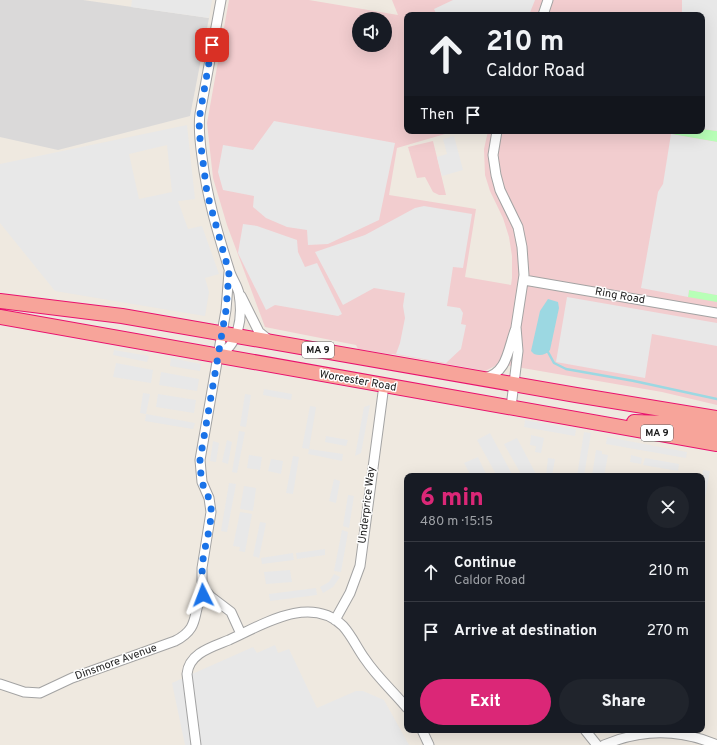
<!DOCTYPE html>
<meta charset="utf-8">
<style>
:root{--surface:#171b24;--page:#20242c;--text:#f1f3f6;--muted:#9ea1a6;--line:#363941;--accent:#db2777}
body{margin:0;font-family:Overpass,sans-serif;background:var(--page);color:var(--text);height:100vh;display:flex;flex-direction:column;font-size:15px;white-space:nowrap}
*{box-sizing:border-box;margin:0}
p{font-size:13px;color:var(--muted)}
.icon{flex:none;width:22px;height:22px;fill:none;stroke:currentColor;stroke-width:2;stroke-linecap:round;stroke-linejoin:round}
.map{position:relative;flex:1;overflow:hidden}
.panel{position:absolute;left:404px;top:473px;width:301px;height:260px;display:flex;flex-direction:column;background:var(--surface);border-radius:8px;box-shadow:0 4px 16px #0002}
.panel>*{flex:none}
.guide{position:absolute;left:404px;top:12px;width:301px;height:122px;border-radius:8px;box-shadow:0 4px 16px #0002;background:#171b24;color:var(--text);overflow:hidden}
.tools{position:absolute;left:352px;top:12px;display:grid;gap:8px}
.tools a{display:grid;place-items:center;width:40px;height:40px;border-radius:50%;background:var(--surface);box-shadow:0 4px 16px #0002;font-size:20px}
.pin{position:absolute;display:grid;place-items:center;width:34px;height:34px;color:#fff;margin:-17px;border-radius:8px;box-shadow:0 2px 6px #0006}
.me{position:absolute;width:44px;margin:-22px;rotate:357deg;stroke-linejoin:round;filter:drop-shadow(0 0 3px #0008)}
.turn{display:flex;align-items:center;gap:14px;height:84px;padding:0 16px;font-size:18px}
.turn .icon{width:52px;height:52px;stroke-width:2.5}
.turn b{display:block;font-size:28px;line-height:34px}
.then{display:flex;align-items:center;height:38px;padding:0 16px;background:#0003;gap:8px;font-size:15px}
.round{display:grid;place-items:center;flex:none;width:42px;height:42px;border-radius:21px;background:var(--page)}
.summary{display:flex;align-items:center;justify-content:space-between;height:68px;padding:0 16px}
h1{font-size:24px;font-weight:800;line-height:30px;color:var(--accent)}
.action{display:flex;gap:8px;margin-top:auto;padding:8px 16px}
.action a{flex:1;height:46px;border-radius:24px;background:var(--accent);color:#fff;font-size:16px;font-weight:800;line-height:46px;text-align:center}
.action a+a{background:var(--page);color:var(--text)}
ul{padding:0;list-style:none}
li{display:flex;align-items:center;gap:12px;height:60px;padding:0 16px;border-top:1px solid var(--line)}
li div{flex:1}
li b{display:block;font-size:15px}
li em{font-style:normal}
.map>svg:first-child{display:block}
.residential{fill:#dad9d9}
.commercial{fill:#f2cdcf;fill-rule:evenodd}
.park{fill:#b8ffb7}
.parking{fill:#e8e8e8;fill-rule:evenodd}
.water{fill:#9cd8e2}
.lines{fill:none;stroke-linecap:round;stroke-linejoin:round}
.stream{stroke:#9cd8e2;stroke-width:2.5}
.minor-casing{stroke:#a3a3a3;stroke-width:11}
.trunk-casing{stroke:#e9126e;stroke-width:16}
.minor{stroke:#fff;stroke-width:9}
.trunk{stroke:#f7a49a;stroke-width:14}
.route{stroke:#1a73e8;stroke-width:7;stroke-dasharray:0 12.6}
.labels{text-anchor:middle;dominant-baseline:central;stroke-width:3;stroke-linejoin:round;paint-order:stroke}
.shield{fill:#fff;stroke:#606060;stroke-width:1}
.shield-label{font-size:10px;font-weight:bold;fill:#1c1c1c}
.street-label{font-size:11px;fill:#1c1c1c;stroke:#fff}
</style>
<div class="map">
<svg width="717" height="745" viewBox="0 0 717 745">
<rect width="100%" height="100%" fill="#efe9e0"/>
<path class="residential" d="M 0,0 L 83,0 L 209,18 L 190,116 L 58,150 L 0,137 Z"/>
<path class="commercial" d="M 229,0 L 309,0 L 398,15 L 392,0 L 717,0 L 717,405 L 662,392 L 499,364 L 485,371 L 393,354 L 389,354 L 358,349 L 356,345 L 265,327 L 227,225 L 213,178 L 207,123 ZM 407,15 L 702,15 L 702,131 L 488,131 L 484,149 L 485,175 L 490,191 L 503,218 L 509,237 L 512,256 L 512,278 L 511,285 L 465,277 L 476,209 L 389,195 L 397,148 L 445,134 L 447,131 L 407,131 ZM 359,19 L 385,19 L 385,45 L 359,45 Z
M 433,141 L 446,195 L 439,195 L 433,192 L 425,177 L 417,178 L 408,147 Z"/>
<path class="park" d="M 702,129 L 717,131 L 717,142 L 671,134 L 672,131 L 702,131 Z
M 689,290 L 717,295 L 717,302 L 688,297 Z"/>
<path class="parking" d="M 132,0 L 212,0 L 209,18 L 131,7 Z
M 453,0 L 535,0 L 529,15 L 437,15 L 434,9 Z
M 682,0 L 717,0 L 717,131 L 702,129 L 702,15 L 682,15 Z
M 274,121 L 395,143 L 379,220 L 328,244 L 308,245 L 307,230 L 287,227 L 266,218 L 253,207 L 254,196 L 223,190 L 218,172 L 223,145 L 253,150 Z
M 187,125 L 195,199 L 178,201 L 188,229 L 202,226 L 219,274 L 205,278 L 209,292 L 205,316 L 55,291 L 0,223 L 0,164 ZM 167,145 L 172,192 L 139,199 L 129,154 Z
M 671,134 L 717,142 L 717,295 L 689,290 L 688,297 L 641,288 L 658,192 L 663,184 Z
M 454,136 L 463,170 L 442,176 L 437,157 L 447,154 L 443,139 Z
M 424,206 L 472,214 L 463,268 L 453,267 L 447,306 L 460,308 L 463,313 L 461,324 L 466,325 L 461,349 L 446,363 L 396,354 L 400,343 L 405,318 L 403,306 L 405,293 L 374,288 L 343,305 L 315,252 L 365,235 L 415,208 Z
M 243,224 L 257,226 L 297,240 L 298,252 L 305,267 L 317,263 L 342,314 L 338,316 L 275,305 L 266,310 L 238,253 Z
M 567,297 L 717,323 L 717,346 L 652,334 L 645,378 L 556,362 Z
M 114,350 L 149,356 L 147,362 L 113,355 Z
M 171,358 L 201,364 L 200,371 L 170,366 Z
M 116,363 L 153,370 L 151,383 L 113,377 Z
M 161,372 L 199,379 L 197,391 L 159,385 Z
M 264,389 L 292,394 L 291,400 L 263,395 Z
M 143,393 L 150,394 L 146,414 L 195,423 L 193,429 L 145,421 L 146,414 L 140,413 Z
M 158,394 L 196,400 L 194,413 L 156,407 Z
M 245,394 L 251,395 L 246,427 L 240,426 Z
M 370,405 L 361,453 L 355,456 L 364,407 Z
M 310,406 L 316,407 L 309,449 L 343,454 L 342,461 L 308,454 L 309,449 L 302,448 Z
M 525,420 L 576,429 L 575,436 L 524,427 Z
M 239,431 L 245,432 L 237,473 L 232,472 Z
M 584,432 L 591,433 L 584,476 L 577,476 Z
M 490,433 L 513,476 L 497,476 L 477,440 Z
M 531,435 L 544,438 L 541,453 L 535,452 L 536,446 L 530,445 Z
M 326,436 L 348,440 L 346,446 L 325,442 Z
M 607,437 L 687,452 L 686,458 L 606,444 Z
M 517,438 L 537,476 L 522,476 L 504,444 Z
M 227,440 L 232,442 L 228,464 L 222,462 Z
M 213,441 L 219,443 L 216,462 L 210,461 Z
M 596,450 L 602,451 L 602,454 L 608,455 L 604,476 L 592,476 Z
M 249,455 L 262,457 L 260,470 L 247,468 Z
M 631,455 L 642,458 L 641,464 L 630,462 Z
M 293,456 L 299,457 L 293,494 L 286,493 Z
M 478,457 L 487,476 L 471,476 L 464,463 Z
M 548,458 L 555,459 L 552,476 L 546,476 Z
M 645,458 L 679,464 L 678,471 L 643,465 Z
M 271,459 L 283,461 L 281,474 L 268,471 Z
M 703,470 L 710,471 L 702,515 L 702,478 Z
M 334,479 L 340,481 L 336,503 L 329,501 Z
M 229,483 L 236,484 L 227,532 L 221,531 Z
M 244,486 L 256,488 L 253,511 L 240,509 Z
M 348,495 L 354,496 L 349,528 L 343,526 Z
M 240,512 L 252,514 L 245,552 L 239,551 L 240,547 L 233,546 Z
M 260,522 L 266,523 L 259,558 L 253,556 Z
M 342,530 L 348,532 L 341,572 L 334,571 Z
M 325,549 L 325,555 L 297,559 L 296,553 Z
M 293,553 L 294,560 L 262,564 L 261,558 Z
M 290,570 L 292,582 L 266,584 L 264,572 Z
M 334,574 L 340,577 L 333,587 L 323,593 L 320,587 L 329,582 Z
M 316,588 L 317,595 L 270,601 L 269,594 Z
M 275,645 L 278,653 L 289,649 L 317,708 L 356,691 L 363,691 L 384,700 L 409,745 L 185,745 L 172,683 L 253,647 L 257,653 Z"/>
<path class="water" d="M 548,299 L 558,302 L 559,308 L 550,350 C 546,355 540,356 534,354 L 531,351 L 540,311 Z"/>
<g class="lines">
<path class="stream" d="M 548,352 L 554,363 L 566,369 L 634,381 L 717,399"/>
<defs>
<path id="minor" d="M 543,15 L 548,0
M 497,131 L 493,155 L 496,175 L 500,190 L 518,227 L 522,247 L 524,275 L 516,327 L 518,351 L 511,407
M 229,272 L 226,310 L 200,460 L 202,482 L 209,498 L 211,512 L 202,568 L 202,581 L 206,591 L 210,596 L 231,612 L 241,634
M 524,280 L 717,313
M 241,296 L 259,332 L 269,340
M 217,356 C 239,346 243,317 239,294 C 238,286 231,278 229,269 C 217,231 207,197 202,157 C 200,142 198,128 200,114 L 221,0
M 484,378 C 508,374 508,347 516,328
M 335,620 L 350,593 L 360,566 L 384,385
M 0,684 L 24,692 L 40,693 L 72,678 L 175,641 C 204,626 189,610 206,591
M 422,730 L 429,745
M 585,730 L 597,745
M 196,745 L 187,674 C 189,653 212,647 229,640 C 262,625 310,594 343,626 C 352,636 357,648 365,659 C 377,677 393,691 407,708
M 604,745 C 641,729 680,729 717,745"/>
<path id="trunk" d="M 0,301 L 122,316 L 576,395 L 717,418
M 0,317 L 717,444
M 634,422 L 666,423 L 717,431"/>
</defs>
<use href="#minor" class="minor-casing"/>
<use href="#trunk" class="trunk-casing"/>
<use href="#minor" class="minor"/>
<use href="#trunk" class="trunk"/>
</g>
<g class="lines">
<path class="route" d="M 203,595 L 206,591 C 195,565 211,538 211,512 C 212,500 205,492 202,482 C 201,475 200,467 200,460 L 226,310 L 229,272 L 207,193 L 199,131 L 200,114 L 212,45"/>
</g>
<g class="labels">
<g class="shield">
<rect x="302" y="342" width="32" height="16" rx="3"/>
<rect x="641" y="425" width="32" height="16" rx="3"/>
</g>
<g class="shield-label">
<text x="318" y="350">MA 9</text>
<text x="657" y="433">MA 9</text>
</g>
<g class="street-label">
<text transform="translate(620 296) rotate(10)">Ring Road</text>
<text transform="translate(358 381) rotate(10)">Worcester Road</text>
<text transform="translate(367 505) rotate(-83)">Underprice Way</text>
<text transform="translate(116 662) rotate(-20)">Dinsmore Avenue</text>
</g>
</g>
</svg>
<div class="tools">
<a><svg class="icon" aria-label="sound" viewBox="0 0 24 24"><path d="M4 9h4l5-4v14l-5-4H4zM17 9q2 3 0 6"/></svg></a>
</div>
<div class="pin" style="left:212px;top:45px;background:#d93025"><svg class="icon" aria-label="arrive" viewBox="0 0 24 24"><path d="M6 21V4h12l-3 4 3 4H6"/></svg></div>
<svg class="me" style="left:203px;top:595px" viewBox="-20 -20 40 40"><path d="M0-17L14 15 0 8-14 15z" fill="#1a73e8" stroke="#fff" stroke-width="4"/></svg>
<div class="guide">
<div class="turn"><svg class="icon" aria-label="ahead" viewBox="0 0 24 24"><path d="M12 20V5M6 11l6-6 6 6"/></svg><div><b>210 m</b>Caldor Road</div></div>
<div class="then">Then<svg class="icon" aria-label="arrive" viewBox="0 0 24 24"><path d="M6 21V4h12l-3 4 3 4H6"/></svg></div>
</div>
<section class="panel">
<div class="summary"><div><h1>6 min</h1><p>480 m · 15:15</p></div><a class="round"><svg class="icon" aria-label="close" viewBox="0 0 24 24"><path d="M6 6l12 12M18 6L6 18"/></svg></a></div>
<ul>
<li><svg class="icon" aria-label="ahead" viewBox="0 0 24 24"><path d="M12 20V5M6 11l6-6 6 6"/></svg><div><b>Continue</b><p>Caldor Road</p></div><em>210 m</em></li>
<li><svg class="icon" aria-label="arrive" viewBox="0 0 24 24"><path d="M6 21V4h12l-3 4 3 4H6"/></svg><div><b>Arrive at destination</b></div><em>270 m</em></li>
</ul>
<div class="action"><a>Exit</a><a>Share</a></div>
</section>
</div>
